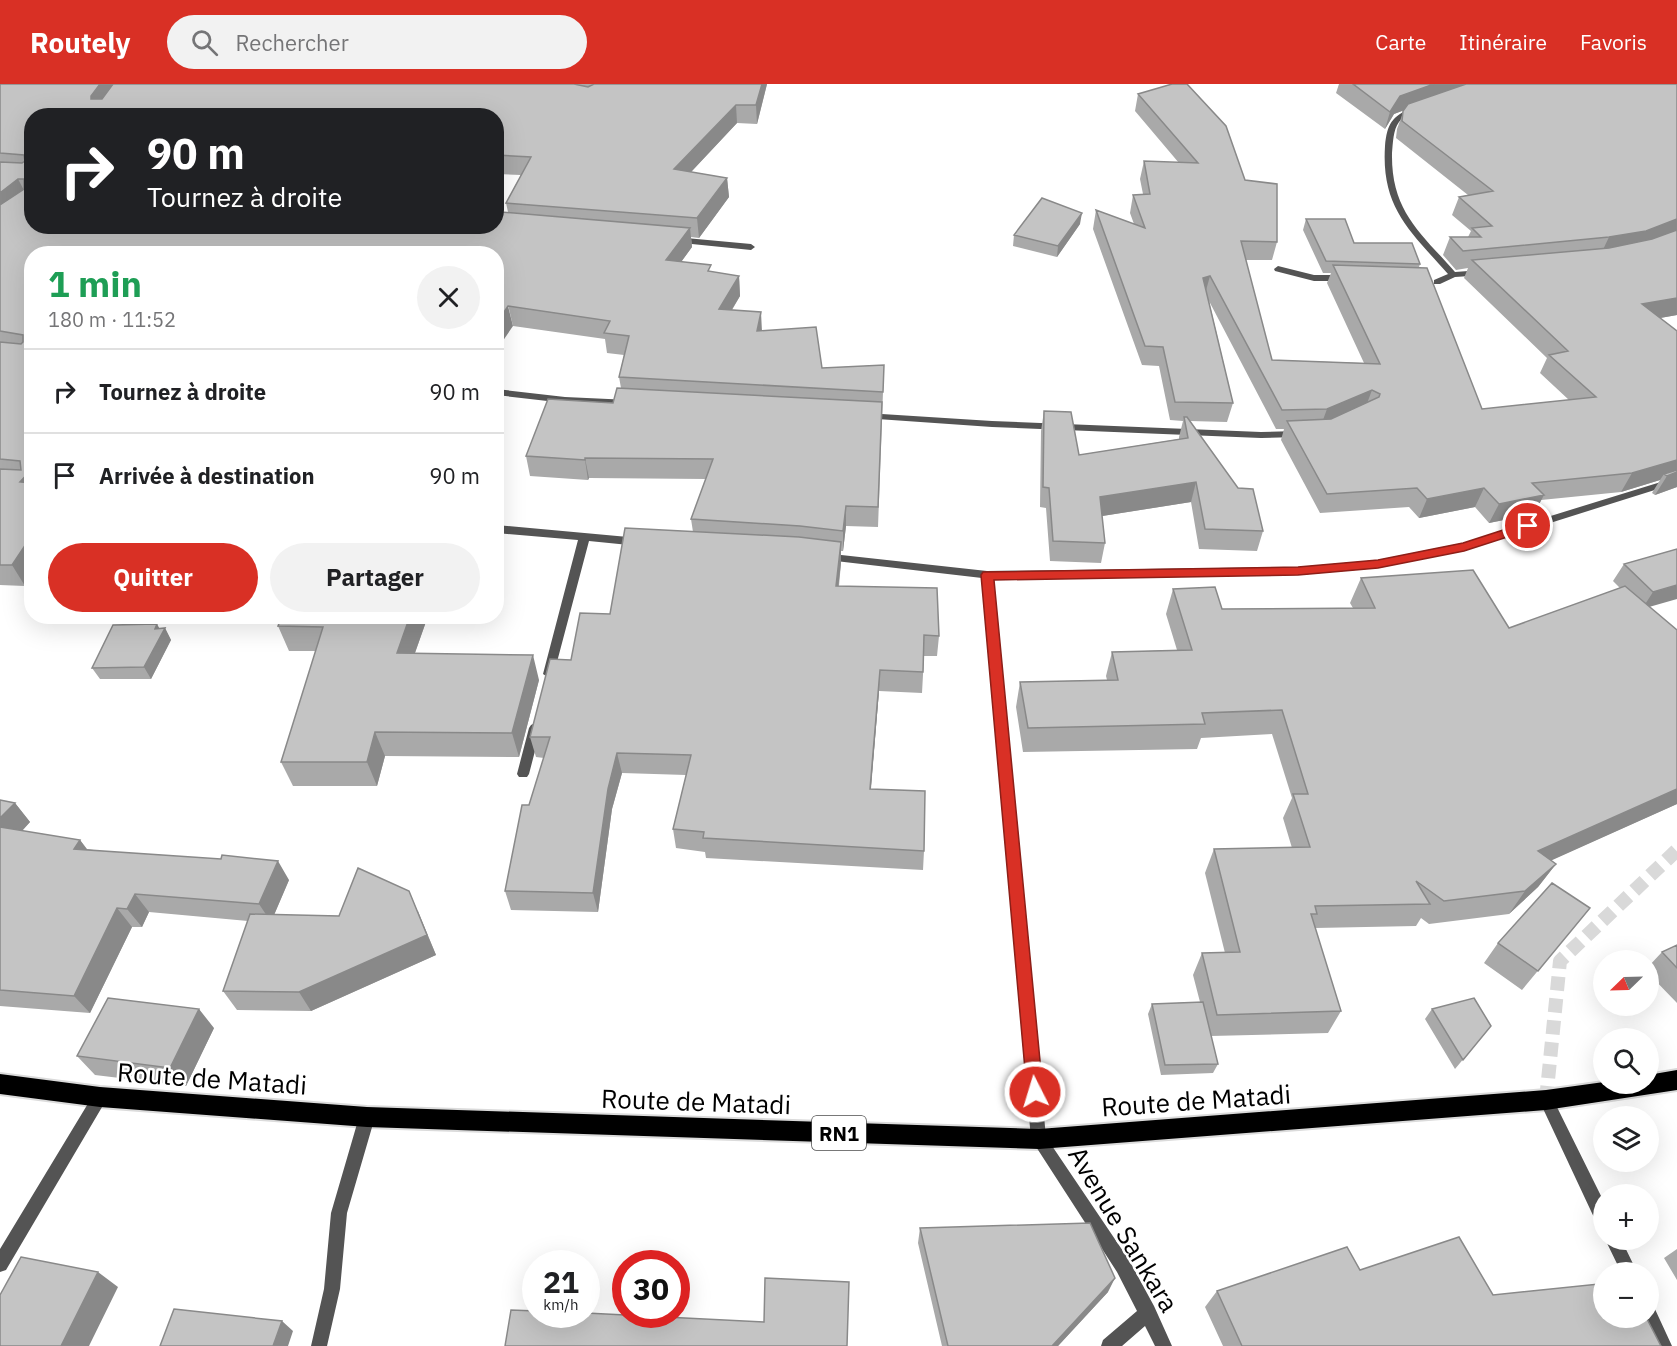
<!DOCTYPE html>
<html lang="fr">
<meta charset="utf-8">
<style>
:root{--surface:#fff;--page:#f2f2f2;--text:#202124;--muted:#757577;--line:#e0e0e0;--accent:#d93025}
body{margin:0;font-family:"IBM Plex Sans",sans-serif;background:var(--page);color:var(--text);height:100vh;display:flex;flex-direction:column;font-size:22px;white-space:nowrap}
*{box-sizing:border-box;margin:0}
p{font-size:20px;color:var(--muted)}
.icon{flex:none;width:33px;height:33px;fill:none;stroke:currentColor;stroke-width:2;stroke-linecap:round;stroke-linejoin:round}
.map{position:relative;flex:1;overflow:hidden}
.sheet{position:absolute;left:24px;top:162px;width:480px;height:378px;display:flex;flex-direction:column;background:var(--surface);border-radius:24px;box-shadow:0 6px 24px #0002}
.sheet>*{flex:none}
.guide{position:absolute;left:24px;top:24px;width:480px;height:126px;border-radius:24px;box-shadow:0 6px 24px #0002;background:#202124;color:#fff;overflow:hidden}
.needle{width:39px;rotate:247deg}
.tools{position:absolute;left:1593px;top:866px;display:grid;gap:12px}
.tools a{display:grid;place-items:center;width:66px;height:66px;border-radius:50%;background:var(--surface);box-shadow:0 6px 24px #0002;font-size:30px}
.speed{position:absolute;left:522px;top:1166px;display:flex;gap:12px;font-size:30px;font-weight:700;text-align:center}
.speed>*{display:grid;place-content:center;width:78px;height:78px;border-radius:50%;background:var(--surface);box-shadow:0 6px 24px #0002;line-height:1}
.speed small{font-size:15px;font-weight:400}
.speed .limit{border:9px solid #d22;background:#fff;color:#111}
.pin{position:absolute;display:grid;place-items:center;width:51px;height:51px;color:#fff;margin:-26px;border:3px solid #fff;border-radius:50%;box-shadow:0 2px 6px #0007}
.me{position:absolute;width:66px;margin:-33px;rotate:355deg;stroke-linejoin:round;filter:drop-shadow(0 0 4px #0008)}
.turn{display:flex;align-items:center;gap:21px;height:126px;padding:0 24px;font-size:27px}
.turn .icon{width:78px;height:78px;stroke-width:2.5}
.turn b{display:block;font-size:42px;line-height:51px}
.round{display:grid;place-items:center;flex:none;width:63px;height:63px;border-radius:32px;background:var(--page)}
.summary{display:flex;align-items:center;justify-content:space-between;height:102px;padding:0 24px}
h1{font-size:36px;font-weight:700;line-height:45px;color:#1e9e55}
.cta{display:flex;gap:12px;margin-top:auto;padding:12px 24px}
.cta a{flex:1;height:69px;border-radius:36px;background:var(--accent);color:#fff;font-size:24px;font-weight:700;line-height:69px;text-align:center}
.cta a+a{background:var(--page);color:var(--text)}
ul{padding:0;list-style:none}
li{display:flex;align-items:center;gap:18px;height:84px;padding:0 24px;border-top:2px solid var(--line)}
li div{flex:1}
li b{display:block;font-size:22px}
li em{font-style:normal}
header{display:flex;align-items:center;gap:36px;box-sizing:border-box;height:84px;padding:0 30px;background:var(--accent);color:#fff}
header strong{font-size:28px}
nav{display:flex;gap:33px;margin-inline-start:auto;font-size:21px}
.search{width:420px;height:54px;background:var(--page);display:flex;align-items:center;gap:15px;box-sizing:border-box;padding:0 21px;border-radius:33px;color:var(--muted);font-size:22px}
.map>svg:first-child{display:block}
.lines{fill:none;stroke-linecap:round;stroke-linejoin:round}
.minor-tunnel{stroke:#d9d9d9;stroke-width:14;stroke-dasharray:14 8;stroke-linecap:butt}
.trunk-casing{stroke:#dbdbdb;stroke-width:4}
.service{fill:#545454;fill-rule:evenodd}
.minor{fill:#545454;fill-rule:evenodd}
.trunk{fill:#000;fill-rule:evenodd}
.wall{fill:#a9a9a9;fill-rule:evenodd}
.shaded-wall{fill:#898989}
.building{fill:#c4c4c4;stroke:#898989;stroke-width:1.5}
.route{fill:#d93025;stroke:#8d1f18;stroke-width:1.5}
.labels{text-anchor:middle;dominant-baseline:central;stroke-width:5;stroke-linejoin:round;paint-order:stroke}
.shield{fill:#fff;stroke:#4c4c4c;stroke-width:1.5}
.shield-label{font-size:20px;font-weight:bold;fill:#000}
.near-street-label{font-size:26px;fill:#000;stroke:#fff}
</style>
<header>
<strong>Routely</strong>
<div class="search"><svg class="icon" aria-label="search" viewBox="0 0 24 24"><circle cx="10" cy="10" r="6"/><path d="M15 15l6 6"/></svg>Rechercher</div>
<nav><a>Carte</a><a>Itinéraire</a><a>Favoris</a></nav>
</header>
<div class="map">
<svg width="1677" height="1262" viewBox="0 0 1677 1262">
<rect width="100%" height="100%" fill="#fff"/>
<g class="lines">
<path class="minor-tunnel" d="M 1546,1016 L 1560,877 L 1677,766"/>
<defs>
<path id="trunk" d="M 1677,986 L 1677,1006 L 1546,1026 L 1039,1065 L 367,1043 L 100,1023 L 0,1010 L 0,990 L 100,1003 L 367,1023 L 1039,1045 L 1546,1006 L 1604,998 L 1648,999 L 1648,991 Z"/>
</defs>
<use href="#trunk" class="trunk-casing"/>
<path class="service" d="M 1278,182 L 1314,191 L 1346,191 L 1350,194 L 1346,197 L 1314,197 L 1275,187 L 1274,185 Z"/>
<path class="minor" d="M 1412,24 L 1419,26 C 1413,30 1404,31 1399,38 C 1393,46 1393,59 1392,69 C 1391,127 1420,148 1455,188 L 1482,186 L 1485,187 L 1485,191 L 1455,193 L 1440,200 L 1434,200 L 1434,196 L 1448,190 C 1410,147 1381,124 1385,62 C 1387,40 1392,32 1412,24 Z
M 675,153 L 751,160 L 755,163 L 751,166 L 672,158 L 671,156 Z
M 496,305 L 565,313 L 630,316 L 635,319 L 630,322 L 565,319 L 496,311 Z
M 866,329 L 992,337 L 1261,348 L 1298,347 L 1303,350 L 1298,353 L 1261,354 L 992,343 L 863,334 L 863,330 Z
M 1677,393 L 1677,399 L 1464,466 L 1378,484 L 1298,491 L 993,495 L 1046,1053 L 1129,1176 L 1154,1222 L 1172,1262 L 1155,1262 L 1145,1242 L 1122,1262 L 1101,1262 L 1103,1256 L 1137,1227 L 1117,1188 L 1031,1055 L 982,494 L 827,476 L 822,472 L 823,469 L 987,487 L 1298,483 L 1378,476 L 1463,459 Z
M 496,441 L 639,454 L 644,458 L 639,462 L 589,457 L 553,593 L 549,594 L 543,590 L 578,456 L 496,449 Z
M 535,639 L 539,641 L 541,644 L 529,690 L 527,693 L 519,693 L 517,690 L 529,644 L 531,641 Z
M 100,1006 L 105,1008 L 107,1013 L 105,1018 L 6,1186 L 0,1188 L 0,1165 L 95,1008 Z
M 1546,1009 L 1551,1011 L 1604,1118 L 1604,1144 L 1598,1142 L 1539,1016 L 1541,1011 Z
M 367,1026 L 372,1028 L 375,1033 L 347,1129 L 340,1205 L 327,1262 L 311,1262 L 324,1205 L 331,1129 L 359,1033 L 362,1028 Z
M 1605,1155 L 1621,1155 L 1637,1188 L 1621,1188 Z
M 1648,1221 L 1654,1223 L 1672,1262 L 1655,1262 L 1641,1233 L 1648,1233 Z"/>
<use href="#trunk" class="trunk"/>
</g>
<path class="wall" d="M 0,0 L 767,0 L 757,40 L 737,39 L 691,88 L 727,94 L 729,113 L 699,154 L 691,153 L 692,163 L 681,178 L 712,188 L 739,192 L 740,212 L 732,226 L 762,246 L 822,284 L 884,281 L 878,443 L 846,442 L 843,467 L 841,467 L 841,479 L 839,502 L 939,552 L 937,572 L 924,572 L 922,609 L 879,607 L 871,705 L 924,767 L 923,786 L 706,774 L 705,768 L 676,764 L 673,745 L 686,691 L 622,689 L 612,725 L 598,828 L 511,826 L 505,807 L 544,674 L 536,673 L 530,653 L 571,576 L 610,530 L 693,448 L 691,435 L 706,395 L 589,394 L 588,396 L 530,392 L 526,372 L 613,319 L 621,304 L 619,293 L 624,271 L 607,269 L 605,255 L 513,242 L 496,170 L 32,170 L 25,502 L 0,501 ZM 496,32 L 496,90 L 521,91 L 506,119 L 508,128 L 496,142 L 32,142 Z
M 1339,0 L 1677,0 L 1677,231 L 1660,234 L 1677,247 L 1677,403 L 1655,411 L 1652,409 L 1660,396 L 1621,408 L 1541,416 L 1534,430 L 1489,439 L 1475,423 L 1419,434 L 1409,423 L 1320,429 L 1281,356 L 1284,345 L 1276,345 L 1209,217 L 1233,319 L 1227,338 L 1190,337 L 1263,447 L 1257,467 L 1199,465 L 1191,418 L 1102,432 L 1105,459 L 1101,479 L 1050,477 L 1046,424 L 1040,423 L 1041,347 L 1044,327 L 1079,371 L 1179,355 L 1179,353 L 1183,337 L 1170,336 L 1159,282 L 1142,281 L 1093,145 L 1096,126 L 1134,140 L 1130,129 L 1133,111 L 1143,110 L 1140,95 L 1144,77 L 1179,79 L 1135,27 L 1138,10 L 1245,96 L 1277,158 L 1272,176 L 1245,176 L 1272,276 L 1364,279 L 1327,199 L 1331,189 L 1323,189 L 1303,146 L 1306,135 L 1354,159 L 1420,180 L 1419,183 L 1482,325 L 1569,316 L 1540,289 L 1547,274 L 1464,194 L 1468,184 L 1456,186 L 1443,171 L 1450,153 L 1468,153 L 1471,147 L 1452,131 L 1459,113 L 1468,111 L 1396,54 L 1397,45 L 1404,26 L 1394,30 L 1385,45 L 1336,9 Z
M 1080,140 L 1057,173 L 1013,162 L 1014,151 Z
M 1677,465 L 1650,523 L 1677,720 L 1551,776 L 1556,780 L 1538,803 L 1509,830 L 1429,840 L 1421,834 L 1416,842 L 1315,844 L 1341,927 L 1328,949 L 1211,952 L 1218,980 L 1213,989 L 1161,991 L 1148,930 L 1152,920 L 1200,918 L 1193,891 L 1202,869 L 1225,869 L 1205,789 L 1214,765 L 1292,764 L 1283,734 L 1292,714 L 1272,650 L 1201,654 L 1197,665 L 1023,668 L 1016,623 L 1020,598 L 1107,596 L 1106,592 L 1112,568 L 1177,566 L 1166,530 L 1173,505 L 1222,525 L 1353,524 L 1350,519 L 1361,494 L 1509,544 L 1620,504 L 1613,497 L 1624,480 Z
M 282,532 L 428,532 L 415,569 L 539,596 L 519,673 L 385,672 L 377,702 L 293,702 L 281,678 L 316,567 L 289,567 L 278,542 Z
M 165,544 L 171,556 L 151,595 L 100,595 L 92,584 L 160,545 Z
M 0,716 L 15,719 L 30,738 L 22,747 L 80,756 L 87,765 L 289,796 L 274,831 L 339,832 L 418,827 L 436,871 L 311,927 L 237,926 L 223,907 L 248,837 L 149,828 L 142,843 L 132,843 L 90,929 L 0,922 Z
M 1590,824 L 1522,906 L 1484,879 L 1498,859 Z
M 1677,861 L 1677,919 L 1648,889 L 1648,883 L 1662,868 Z
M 1432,925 L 1491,942 L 1455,985 L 1425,935 Z
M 214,944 L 186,1002 L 95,991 L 77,972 Z
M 920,1144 L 1108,1208 L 1058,1262 L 942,1262 L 918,1159 Z
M 1677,1165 L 1677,1196 L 1664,1174 Z
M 1360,1186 L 1493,1211 L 1618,1239 L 1661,1262 L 1223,1262 L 1205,1223 L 1217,1207 Z"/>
<path class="shaded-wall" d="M 100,0 L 121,0 L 99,31 L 91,15 L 91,12 Z
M 762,0 L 767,0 L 757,40 L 756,21 Z
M 1434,0 L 1475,0 L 1394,30 L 1385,45 L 1390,28 L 1400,12 Z
M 736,21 L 737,39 L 676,104 L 674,85 Z
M 727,94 L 729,113 L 699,154 L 697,134 Z
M 18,95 L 28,114 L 0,136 L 0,109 Z
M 1082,129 L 1080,140 L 1057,173 L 1058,162 Z
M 1677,135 L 1677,148 L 1600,172 L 1609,153 Z
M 690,144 L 692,163 L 668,196 L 666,176 Z
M 739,192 L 740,212 L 720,245 L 719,225 Z
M 1210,192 L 1205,210 L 1203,194 Z
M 1677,214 L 1677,231 L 1632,239 L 1642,220 Z
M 508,222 L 513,242 L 496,267 L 496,240 Z
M 761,228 L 762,248 L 757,247 Z
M 1372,306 L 1365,325 L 1320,344 L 1327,325 Z
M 497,374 L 504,399 L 496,414 L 496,375 Z
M 585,374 L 589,394 L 588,396 L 585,376 Z
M 1677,376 L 1677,403 L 1655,411 L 1667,392 L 1664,390 L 1660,396 L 1621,408 L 1632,389 Z
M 32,385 L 32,416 L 20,398 Z
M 1196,398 L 1191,418 L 1096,433 L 1100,413 Z
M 1484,404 L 1475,423 L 1419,434 L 1427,415 Z
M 1544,411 L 1534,430 L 1489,439 L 1499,420 Z
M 846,422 L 846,442 L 843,467 L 843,447 Z
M 32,451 L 32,492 L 25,502 L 12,481 Z
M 841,458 L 841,479 L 836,522 L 836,502 Z
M 496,462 L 499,471 L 496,477 Z
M 1677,501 L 1677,515 L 1642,525 L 1653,508 Z
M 410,532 L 428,532 L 406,594 L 397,569 Z
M 157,540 L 162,549 L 165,544 L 171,556 L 151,595 L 144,583 L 155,545 Z
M 533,571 L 539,596 L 519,673 L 512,649 Z
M 880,586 L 879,607 L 869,725 L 870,705 Z
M 375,648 L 385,672 L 377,702 L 367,678 Z
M 617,669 L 622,689 L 612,725 L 598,828 L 593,809 L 608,705 Z
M 1677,705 L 1677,720 L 1521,790 L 1538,767 Z
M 15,719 L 30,738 L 9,761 L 0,750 L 0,734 Z
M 80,756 L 94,775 L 74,765 Z
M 278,777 L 289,796 L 271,838 L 259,820 Z
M 1556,780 L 1538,803 L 1509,830 L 1525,807 Z
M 409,807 L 436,871 L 311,927 L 299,908 Z
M 135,810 L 149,828 L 142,843 L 127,825 Z
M 117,824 L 132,843 L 90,929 L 74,912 Z
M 199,925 L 214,944 L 186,1002 L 170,984 Z
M 98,1188 L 118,1203 L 89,1262 L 61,1262 Z
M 1115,1194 L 1108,1208 L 1058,1262 L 1052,1262 Z
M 282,1237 L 293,1247 L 288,1262 L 273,1262 Z"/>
<path class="building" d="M 0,0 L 100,0 L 91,12 L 91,15 L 102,15 L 113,0 L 574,0 L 588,3 L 594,0 L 762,0 L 756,21 L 736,21 L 674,85 L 727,94 L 697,134 L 506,119 L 531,73 L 496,71 L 496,32 L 32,32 L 32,142 L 496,142 L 496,137 L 501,128 L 690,144 L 666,176 L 711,181 L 708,187 L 739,192 L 719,225 L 761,228 L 757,247 L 816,243 L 822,284 L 884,281 L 883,308 L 619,293 L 629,252 L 604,249 L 610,237 L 508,222 L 496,240 L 496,170 L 32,170 L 32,385 L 20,398 L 32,399 L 32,451 L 12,481 L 0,481 L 0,385 L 21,386 L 20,377 L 0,375 L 0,258 L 21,260 L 23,258 L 23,251 L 0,247 L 0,121 L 24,105 L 24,95 L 18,95 L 0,109 L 0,78 L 22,79 L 25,77 L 24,71 L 0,69 Z
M 1172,0 L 1187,0 L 1226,42 L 1245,96 L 1277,100 L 1277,158 L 1241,157 L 1272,276 L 1380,280 L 1333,181 L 1427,184 L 1482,325 L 1596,313 L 1549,271 L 1568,267 L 1472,176 L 1609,164 L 1652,155 L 1677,146 L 1677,214 L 1642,220 L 1677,247 L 1677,376 L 1632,389 L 1532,399 L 1544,411 L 1499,420 L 1484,404 L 1427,415 L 1417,404 L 1327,410 L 1287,337 L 1331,335 L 1379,313 L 1380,310 L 1372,306 L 1327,325 L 1282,326 L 1210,192 L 1203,194 L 1233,319 L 1175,318 L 1163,263 L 1145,262 L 1096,126 L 1145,144 L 1133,111 L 1150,110 L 1144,77 L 1198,79 L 1138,10 Z
M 1353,0 L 1434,0 L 1400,12 L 1390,28 Z
M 1466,0 L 1677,0 L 1677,135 L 1646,147 L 1609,153 L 1463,167 L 1450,153 L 1481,153 L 1472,144 L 1492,142 L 1459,113 L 1493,107 L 1402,37 L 1403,27 L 1408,20 Z
M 1042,114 L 1082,129 L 1058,162 L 1014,151 Z
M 1306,135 L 1345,135 L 1354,159 L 1412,159 L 1420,180 L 1326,177 Z
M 617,304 L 882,318 L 878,423 L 846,422 L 843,447 L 800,442 L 691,435 L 713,375 L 585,374 L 585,376 L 526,372 L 548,315 L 613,319 Z
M 1044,327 L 1071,328 L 1079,371 L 1188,354 L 1184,333 L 1187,333 L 1238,404 L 1253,405 L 1263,447 L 1205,445 L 1196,398 L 1100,413 L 1105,459 L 1053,457 L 1049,404 L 1043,403 Z
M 1677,386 L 1677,388 L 1667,392 L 1664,390 Z
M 625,444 L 799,453 L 841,458 L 836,502 L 937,504 L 939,552 L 924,551 L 923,588 L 880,586 L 870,705 L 925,707 L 924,767 L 703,754 L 704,748 L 673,745 L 691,671 L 617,669 L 608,705 L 593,809 L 505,807 L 522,721 L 529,721 L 550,653 L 530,653 L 550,575 L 571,576 L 580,529 L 610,530 Z
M 1677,465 L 1677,501 L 1653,508 L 1624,480 Z
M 1473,486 L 1509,544 L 1625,502 L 1677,546 L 1677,705 L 1538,767 L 1556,780 L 1525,807 L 1444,817 L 1416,797 L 1430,820 L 1315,822 L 1317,830 L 1311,830 L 1341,927 L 1217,931 L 1202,869 L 1240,868 L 1214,765 L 1310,763 L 1293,710 L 1308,710 L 1282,626 L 1202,629 L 1205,640 L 1028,644 L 1020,598 L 1118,596 L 1112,568 L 1192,566 L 1173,505 L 1215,503 L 1222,525 L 1375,524 L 1361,494 Z
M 282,532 L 410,532 L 397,569 L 533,571 L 512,649 L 375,648 L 367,678 L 281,678 L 323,543 L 278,542 Z
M 157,540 L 155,545 L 165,544 L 144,583 L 92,584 L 113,541 Z
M 0,716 L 15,719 L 0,734 Z
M 0,743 L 80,756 L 74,765 L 221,775 L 222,771 L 278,777 L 259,820 L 135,810 L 127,825 L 117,824 L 74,912 L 0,906 Z
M 358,784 L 409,807 L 427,851 L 299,908 L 223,907 L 250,830 L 339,832 Z
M 1552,799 L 1590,824 L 1538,887 L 1498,859 Z
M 1677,861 L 1677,884 L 1662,868 Z
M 108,914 L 199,925 L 170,984 L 77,972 Z
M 1474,914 L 1491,942 L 1463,976 L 1432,925 Z
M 1203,918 L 1218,980 L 1165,981 L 1152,920 Z
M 1090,1139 L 1115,1194 L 1052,1262 L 948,1262 L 920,1144 Z
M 1459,1153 L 1493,1211 L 1599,1200 L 1604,1208 L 1604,1233 L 1615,1233 L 1618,1239 L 1640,1233 L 1646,1233 L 1661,1262 L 1242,1262 L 1217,1207 L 1347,1163 L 1360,1186 Z
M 21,1173 L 98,1188 L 61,1262 L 0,1262 L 0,1211 Z
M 765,1194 L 849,1198 L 847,1262 L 505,1262 L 511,1226 L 536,1227 L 536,1230 L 586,1229 L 764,1238 Z
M 174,1225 L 282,1237 L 273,1262 L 160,1262 Z"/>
<path class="route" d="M 1528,438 L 1534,442 L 1532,445 L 1464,467 L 1378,484 L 1298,491 L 994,496 L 1043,1008 L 1041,1014 L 1035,1016 L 1029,1014 L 1027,1008 L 981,491 L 983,488 L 1298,483 L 1378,476 L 1463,459 Z"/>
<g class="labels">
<rect class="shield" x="812" y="1032" width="54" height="34" rx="4.5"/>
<g class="shield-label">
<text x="839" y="1049">RN1</text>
</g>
<g class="near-street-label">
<text transform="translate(212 994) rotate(4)">Route de Matadi</text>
<text transform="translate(1196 1016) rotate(-4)">Route de Matadi</text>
<text transform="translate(696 1017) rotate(2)">Route de Matadi</text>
<text transform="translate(1124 1145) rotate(59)">Avenue Sankara</text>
</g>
</g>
</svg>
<div class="tools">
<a><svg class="needle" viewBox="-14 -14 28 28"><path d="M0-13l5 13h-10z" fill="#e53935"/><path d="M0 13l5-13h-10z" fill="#757577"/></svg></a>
<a><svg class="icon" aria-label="search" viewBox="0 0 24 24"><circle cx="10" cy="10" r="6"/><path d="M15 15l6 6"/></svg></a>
<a><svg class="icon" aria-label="layers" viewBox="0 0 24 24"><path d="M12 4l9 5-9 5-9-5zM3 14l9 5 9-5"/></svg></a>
<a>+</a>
<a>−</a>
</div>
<div class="speed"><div>21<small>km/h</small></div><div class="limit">30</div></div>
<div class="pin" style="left:1528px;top:442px;background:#d93025"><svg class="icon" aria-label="arrive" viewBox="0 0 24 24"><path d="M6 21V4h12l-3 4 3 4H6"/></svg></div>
<svg class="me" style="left:1035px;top:1008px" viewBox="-20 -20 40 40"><circle r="17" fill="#d93025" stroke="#fff" stroke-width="3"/><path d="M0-11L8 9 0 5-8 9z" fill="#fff"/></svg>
<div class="guide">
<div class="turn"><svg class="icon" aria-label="right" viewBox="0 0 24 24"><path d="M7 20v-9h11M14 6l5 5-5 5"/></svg><div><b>90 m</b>Tournez à droite</div></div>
</div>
<section class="sheet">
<div class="summary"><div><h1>1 min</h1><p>180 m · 11:52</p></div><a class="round"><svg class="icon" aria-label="close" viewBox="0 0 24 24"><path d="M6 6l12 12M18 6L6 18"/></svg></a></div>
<ul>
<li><svg class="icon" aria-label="right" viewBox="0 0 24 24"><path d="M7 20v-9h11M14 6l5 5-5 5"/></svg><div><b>Tournez à droite</b></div><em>90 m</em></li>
<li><svg class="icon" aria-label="arrive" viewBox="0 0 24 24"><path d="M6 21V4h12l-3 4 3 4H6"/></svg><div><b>Arrivée à destination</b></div><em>90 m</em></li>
</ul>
<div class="cta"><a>Quitter</a><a>Partager</a></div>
</section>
</div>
